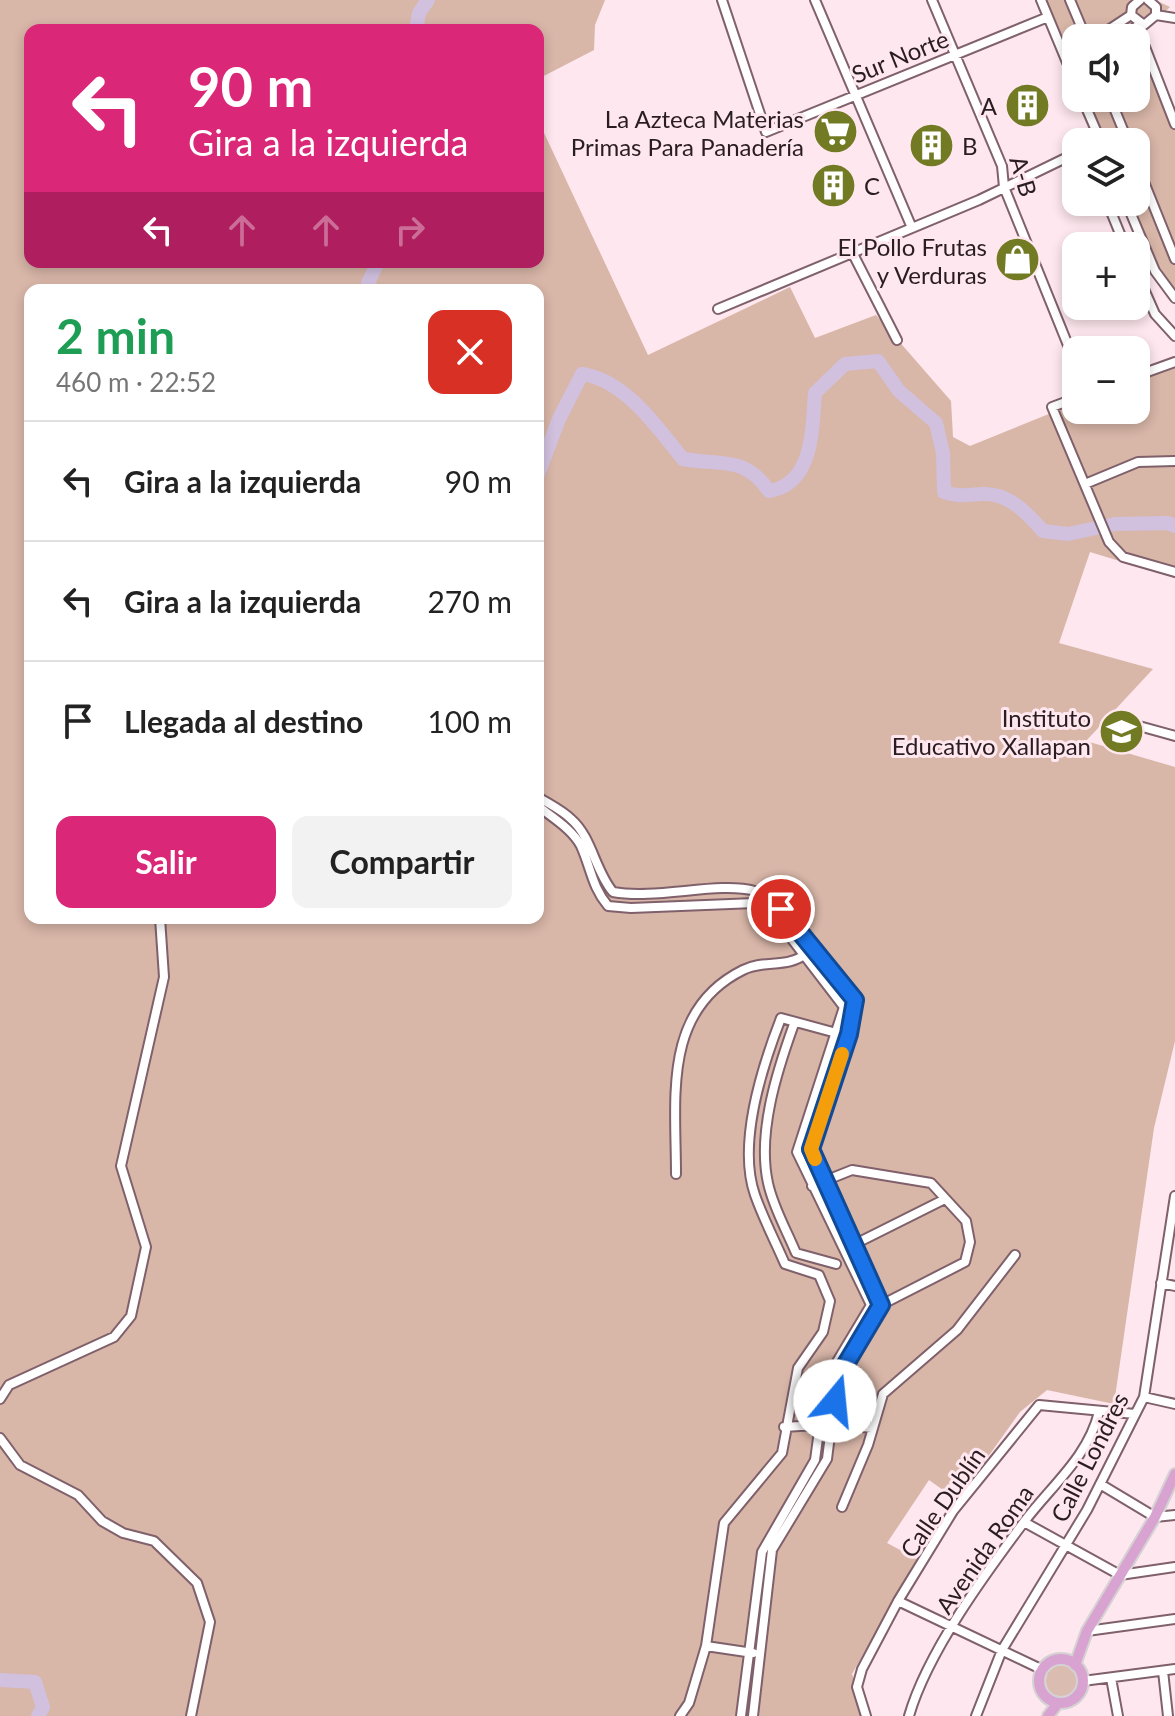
<!DOCTYPE html>
<html lang="es">
<meta charset="utf-8">
<style>
:root{--surface:#fff;--page:#f2f2f2;--text:#222;--muted:#767676;--line:#e0e0e0;--accent:#db2777}
body{margin:0;font-family:Lato,sans-serif;background:var(--page);color:var(--text);height:100vh;display:flex;flex-direction:column;font-size:30px;white-space:nowrap}
*{box-sizing:border-box;margin:0}
p{font-size:26px;color:var(--muted)}
.icon{flex:none;width:44px;height:44px;fill:none;stroke:currentColor;stroke-width:2;stroke-linecap:round;stroke-linejoin:round}
.map{position:relative;flex:1;overflow:hidden}
.drawer{position:absolute;left:24px;top:284px;width:520px;height:640px;display:flex;flex-direction:column;background:var(--surface);border-radius:16px;box-shadow:0 4px 12px #0003}
.drawer>*{flex:none}
.top-card{position:absolute;left:24px;top:24px;width:520px;height:244px;border-radius:16px;box-shadow:0 4px 12px #0003;background:#db2777;color:#fff;overflow:hidden}
.controls{position:absolute;left:1062px;top:24px;display:grid;gap:16px}
.controls a{display:grid;place-items:center;width:88px;height:88px;border-radius:16px;background:var(--surface);box-shadow:0 4px 12px #0003;font-size:40px}
.pin{position:absolute;display:grid;place-items:center;width:68px;height:68px;color:#fff;margin:-34px;border:4px solid #fff;border-radius:50%;box-shadow:0 2px 8px #0007}
.me{position:absolute;width:88px;margin:-44px;rotate:17deg;stroke-linejoin:round;filter:drop-shadow(0 0 6px #0008)}
.turn{display:flex;align-items:center;gap:28px;height:168px;padding:0 32px;font-size:36px}
.turn .icon{width:104px;height:104px;stroke-width:2.5}
.turn b{display:block;font-size:56px;line-height:68px}
.lanes{display:flex;align-items:center;height:76px;padding:0 32px;background:#0003;justify-content:center;gap:40px;direction:ltr}
.lanes .off{opacity:.35}
.round{display:grid;place-items:center;flex:none;width:84px;height:84px;border-radius:16px;background:var(--page)}
.overview{display:flex;align-items:center;justify-content:space-between;height:136px;padding:0 32px}
h1{font-size:48px;font-weight:700;line-height:60px;color:#1e9e55}
.button{display:flex;gap:16px;margin-top:auto;padding:16px 32px}
.button a{flex:1;height:92px;border-radius:16px;background:var(--accent);color:#fff;font-size:32px;font-weight:700;line-height:92px;text-align:center}
.button a+a{background:var(--page);color:var(--text)}
ul{padding:0;list-style:none}
li{display:flex;align-items:center;gap:24px;height:120px;padding:0 32px;border-top:2px solid var(--line)}
li div{flex:1}
li b{display:block;font-size:30px}
li em{font-style:normal}
.map>svg:first-child{display:block}
.green{fill:#dbbcb0}
.forest{fill:#d8b6a8;fill-rule:evenodd}
.lines{fill:none;stroke-linecap:round;stroke-linejoin:round}
.river{stroke:#d1c1df;stroke-width:14}
.minor-casing{stroke:#7f606b;stroke-width:12}
.major-casing{stroke:#d4d2d3;stroke-width:14}
.minor{stroke:#fff;stroke-width:8}
.major{stroke:#d9a3d1;stroke-width:10}
.route-casing{stroke:#114b97;stroke-width:20}
.route{stroke:#1a73e8;stroke-width:14}
.slow{stroke:#f59e0b;stroke-width:14}
.labels{text-anchor:middle;dominant-baseline:central;stroke-width:6;stroke-linejoin:round;paint-order:stroke}
.street-label{font-size:24px;fill:#2a1d21;stroke:#fee7ee}
.poi-label{font-size:24px;fill:#2a1d21;stroke:#fee7ee;text-anchor:end}
</style>
<div class="map">
<svg width="1175" height="1716" viewBox="0 0 1175 1716">
<rect width="100%" height="100%" fill="#fee7ee"/>
<path class="green" d="M1046 1681a16 16 0 1 1 32 0a16 16 0 1 1-32 0Z"/>
<path class="forest" d="M 0,0 L 605,0 L 595,25 L 594,50 L 538,79 L 538,30 L 30,30 L 30,262 L 538,262 L 538,120 L 648,355 L 790,287 L 815,338 L 876,315 L 951,401 L 953,437 L 970,446 L 1076,403 L 1076,410 L 1136,410 L 1136,378 L 1175,363 L 1175,578 L 1090,552 L 1059,643 L 1153,669 L 1086,741 L 1175,767 L 1175,1041 L 1154,1128 L 1114,1404 L 1047,1390 L 1020,1412 L 957,1500 L 929,1480 L 887,1543 L 917,1559 L 852,1674 L 867,1716 L 0,1716 ZM 30,290 L 538,290 L 538,918 L 30,918 Z
M 1043,0 L 1155,0 L 1170,7 L 1136,40 L 1175,127 L 1175,297 L 1163,278 L 1131,202 L 1136,202 L 1136,142 L 1106,142 L 1087,98 L 1136,98 L 1136,38 L 1076,38 L 1076,71 Z"/>
<g class="lines">
<path class="river" d="M 416,30 L 419,13 L 428,0
M 372,290 L 368,283 L 378,262
M 538,474 L 559,419 L 582,374 C 625,380 657,427 683,459 C 722,466 744,455 769,491 C 814,484 812,428 815,393 L 845,364 L 878,361 L 899,391 L 936,423 L 943,453 L 944,492 C 959,497 967,495 983,494 C 1009,493 1027,513 1043,531 L 1068,534 L 1115,524 L 1168,523 L 1175,526
M 0,1680 L 35,1682 L 43,1707 L 38,1716"/>
<defs>
<path id="minor" d="M 722,0 L 766,132 L 1048,17
M 815,0 L 912,228
M 932,0 L 1002,166 L 1004,187 L 1076,365
M 1041,0 L 1076,84
M 1070,0 L 1086,38
M 1140,0 L 1132,7 L 1131,15 L 1144,25 L 1156,15 L 1156,7 L 1148,0
M 1156,15 L 1175,18
M 1096,38 L 1131,15
M 1121,38 L 1140,24
M 1145,47 L 1175,124
M 1082,98 L 1101,142
M 1110,98 L 1128,142
M 1136,162 L 1175,259
M 1107,202 L 1125,246
M 1126,202 L 1155,271 L 1175,298
M 852,252 L 897,340
M 1136,271 L 1155,314 L 1175,336
M 718,309 L 979,200 L 1076,153
M 1136,376 L 1175,362
M 1076,398 L 1052,407 L 1109,542 L 1123,557 L 1175,572
M 1085,484 L 1138,462 L 1175,461
M 1139,726 L 1175,736
M 538,797 C 549,804 562,810 571,819 C 592,837 595,871 613,892 C 657,900 718,881 755,891 C 787,900 833,973 855,1000 L 849,1034 L 811,1149 L 881,1305 L 837,1379 L 827,1459 L 772,1550 L 753,1716
M 538,806 C 553,818 572,829 581,846 C 591,868 592,887 608,906 L 631,908 L 755,903 L 778,921 L 844,1007 L 797,1152 L 871,1305 L 826,1380 L 815,1460 L 762,1552 L 741,1716
M 794,1024 C 777,1071 757,1133 768,1183 C 773,1207 787,1231 796,1253 L 836,1264
M 676,1174 C 676,1098 662,1010 743,970 C 765,959 787,969 807,953
M 812,1186 L 852,1170 L 931,1183 L 966,1221 L 970,1242 L 965,1262 L 881,1305
M 855,1244 L 945,1199
M 1161,1283 L 1175,1286
M 1144,1397 L 1175,1404
M 0,1399 L 9,1385 L 114,1337 L 131,1316 L 146,1247 L 121,1166 L 164,977 L 160,918
M 784,1427 L 832,1424 L 872,1428
M 0,1438 L 20,1465 L 78,1495 L 102,1521 L 123,1533 L 154,1541 L 197,1583 L 210,1622 L 191,1716
M 1100,1484 L 1155,1517 L 1175,1515
M 842,1507 L 868,1445 L 883,1394 L 957,1330 L 1015,1255
M 1024,1522 L 1120,1575 L 1175,1567
M 898,1601 L 1043,1670
M 1087,1631 L 1175,1619
M 706,1646 L 753,1653
M 1163,1671 L 1168,1716
M 1111,1678 L 1118,1716
M 1083,1681 L 1175,1669
M 680,1716 L 689,1703 L 706,1646 L 724,1523 L 782,1453 L 798,1368 L 823,1332 L 830,1301 L 819,1275 L 785,1264 C 775,1241 763,1218 755,1195 C 737,1144 762,1067 781,1018 L 840,1034
M 866,1716 L 857,1687 L 862,1669 L 898,1601 L 953,1511 L 1039,1405 L 1135,1414
M 909,1716 C 927,1653 985,1574 1024,1522 C 1052,1485 1088,1457 1099,1412
M 976,1716 L 1002,1650 L 1087,1510 L 1144,1397 L 1175,1196"/>
<path id="major" d="M1039 1681a22 22 0 1 1 44 0a22 22 0 1 1-44 0Z
M 1075,1665 L 1087,1631 L 1155,1517 L 1175,1474
M 1048,1716 L 1058,1703"/>
</defs>
<use href="#minor" class="minor-casing"/>
<use href="#major" class="major-casing"/>
<use href="#minor" class="minor"/>
<use href="#major" class="major"/>
</g>
<g class="lines">
<defs>
<path id="route" d="M 781,909 L 855,1000 L 849,1034 L 811,1149 L 881,1305 L 837,1379 L 835,1401"/>
</defs>
<use href="#route" class="route-casing"/>
<use href="#route" class="route"/>
<path class="slow" d="M 815,1159 L 811,1149 L 842,1054"/>
</g>
<defs>
<symbol id="building-disc" viewBox="-11 -11 22 22"><circle r="9.5" fill="#727a24" stroke="#fee7ee"/><path d="M-4-6H4V6H1V3H-1V6H-4ZM-2.5-4.3h1.7v1.8h-1.7ZM.8-4.3h1.7v1.8H.8ZM-2.5-1h1.7V.8h-1.7ZM.8-1h1.7V.8H.8Z" fill="#fff"/></symbol>
<symbol id="supermarket-disc" viewBox="-11 -11 22 22"><circle r="9.5" fill="#727a24" stroke="#fee7ee"/><path d="M-6-5.5h2.5l.6 2H6L4.5 2H-2.5L-4.4-4H-6ZM-1.5 3.2a1.3 1.3 0 1 0 .1 0ZM3 3.2a1.3 1.3 0 1 0 .1 0Z" fill="#fff"/></symbol>
<symbol id="shop-disc" viewBox="-11 -11 22 22"><circle r="9.5" fill="#727a24" stroke="#fee7ee"/><path d="M-5-2.5h2.3a2.7 3.5 0 0 1 5.4 0H5L5.5 6h-11ZM-1.5-2.5h3a1.5 2.3 0 0 0-3 0Z" fill="#fff"/></symbol>
<symbol id="school-disc" viewBox="-11 -11 22 22"><circle r="9.5" fill="#727a24" stroke="#fee7ee"/><path d="M0-5L7-2L0 1L-7-2ZM-4 1L0 2.5L4 1V4Q0 6-4 4Z" fill="#fff"/></symbol>
</defs>
<g fill-rule="evenodd">
<use href="#building-disc" x="1002" y="80" width="51" height="51"/>
<use href="#supermarket-disc" x="810" y="106" width="51" height="51"/>
<use href="#building-disc" x="906" y="120" width="51" height="51"/>
<use href="#building-disc" x="808" y="160" width="51" height="51"/>
<use href="#shop-disc" x="992" y="234" width="51" height="51"/>
<use href="#school-disc" x="1096" y="706" width="51" height="51"/>
</g>
<g class="labels">
<g class="street-label">
<text transform="translate(900 56) rotate(-22)">Sur Norte</text>
<text transform="translate(1024 176) rotate(73)">A-B</text>
<text transform="translate(1089 1457) rotate(-63)">Calle Londres</text>
<text transform="translate(942 1502) rotate(-55)">Calle Dublín</text>
<text transform="translate(984 1549) rotate(-55)">Avenida Roma</text>
</g>
<g class="poi-label">
<text x="997" y="105">A</text>
<text x="804" y="118">La Azteca Materias<tspan x="804" dy="28">Primas Para Panadería</tspan></text>
<text x="962" y="145" text-anchor="start">B</text>
<text x="864" y="185" text-anchor="start">C</text>
<text x="987" y="246">El Pollo Frutas<tspan x="987" dy="28">y Verduras</tspan></text>
<text x="1091" y="717">Instituto<tspan x="1091" dy="28">Educativo Xallapan</tspan></text>
</g>
</g>
</svg>
<div class="controls">
<a><svg class="icon" aria-label="sound" viewBox="0 0 24 24"><path d="M4 9h4l5-4v14l-5-4H4zM17 9q2 3 0 6"/></svg></a>
<a><svg class="icon" aria-label="layers" viewBox="0 0 24 24"><path d="M12 4l9 5-9 5-9-5zM3 14l9 5 9-5"/></svg></a>
<a>+</a>
<a>−</a>
</div>
<div class="pin" style="left:781px;top:909px;background:#d93025"><svg class="icon" aria-label="arrive" viewBox="0 0 24 24"><path d="M6 21V4h12l-3 4 3 4H6"/></svg></div>
<svg class="me" style="left:835px;top:1401px" viewBox="-20 -20 40 40"><circle r="19" fill="#fff"/><path d="M0-13L10 11 0 6-10 11z" fill="#1a73e8"/></svg>
<div class="top-card">
<div class="turn"><svg class="icon" aria-label="left" viewBox="0 0 24 24"><path d="M17 20v-9H6M10 6l-5 5 5 5"/></svg><div><b>90 m</b>Gira a la izquierda</div></div>
<div class="lanes"><svg class="icon" aria-label="left" viewBox="0 0 24 24"><path d="M17 20v-9H6M10 6l-5 5 5 5"/></svg><svg class="icon off" aria-label="ahead" viewBox="0 0 24 24"><path d="M12 20V5M6 11l6-6 6 6"/></svg><svg class="icon off" aria-label="ahead" viewBox="0 0 24 24"><path d="M12 20V5M6 11l6-6 6 6"/></svg><svg class="icon off" aria-label="right" viewBox="0 0 24 24"><path d="M7 20v-9h11M14 6l5 5-5 5"/></svg></div>
</div>
<section class="drawer">
<div class="overview"><div><h1>2 min</h1><p>460 m · 22:52</p></div><a class="round" style="background:#d93025;color:#fff"><svg class="icon" aria-label="close" viewBox="0 0 24 24"><path d="M6 6l12 12M18 6L6 18"/></svg></a></div>
<ul>
<li><svg class="icon" aria-label="left" viewBox="0 0 24 24"><path d="M17 20v-9H6M10 6l-5 5 5 5"/></svg><div><b>Gira a la izquierda</b></div><em>90 m</em></li>
<li><svg class="icon" aria-label="left" viewBox="0 0 24 24"><path d="M17 20v-9H6M10 6l-5 5 5 5"/></svg><div><b>Gira a la izquierda</b></div><em>270 m</em></li>
<li><svg class="icon" aria-label="arrive" viewBox="0 0 24 24"><path d="M6 21V4h12l-3 4 3 4H6"/></svg><div><b>Llegada al destino</b></div><em>100 m</em></li>
</ul>
<div class="button"><a>Salir</a><a>Compartir</a></div>
</section>
</div>
